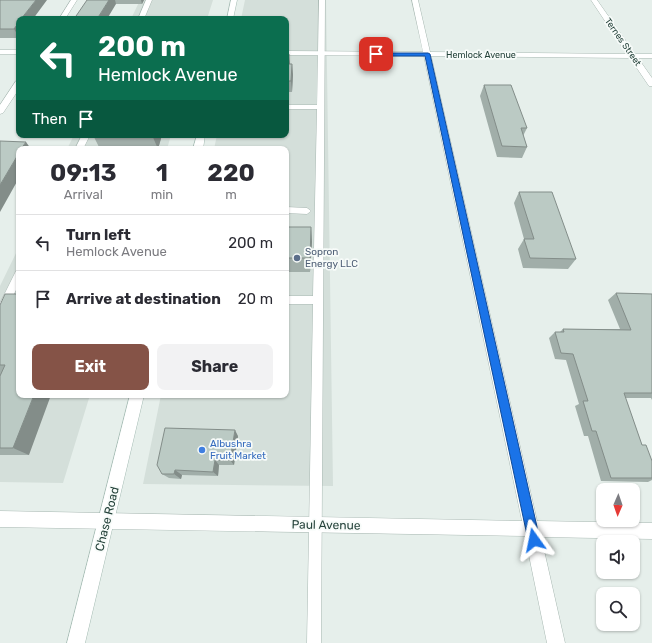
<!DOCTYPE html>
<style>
:root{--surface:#fff;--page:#f2f2f3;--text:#2b2b33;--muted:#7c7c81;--line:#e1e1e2;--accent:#855347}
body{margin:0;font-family:Rubik,sans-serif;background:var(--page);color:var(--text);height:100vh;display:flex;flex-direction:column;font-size:15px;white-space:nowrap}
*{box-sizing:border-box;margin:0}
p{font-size:13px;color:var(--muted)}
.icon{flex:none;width:22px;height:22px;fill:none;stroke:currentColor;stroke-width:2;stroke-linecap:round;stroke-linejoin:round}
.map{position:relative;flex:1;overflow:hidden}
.side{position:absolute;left:16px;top:146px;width:273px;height:252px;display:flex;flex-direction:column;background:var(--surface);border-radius:8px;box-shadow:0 1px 3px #0004}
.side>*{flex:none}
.banner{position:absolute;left:16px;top:16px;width:273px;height:122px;border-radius:8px;box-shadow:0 1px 3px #0004;background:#0b6e4f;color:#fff;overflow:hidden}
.needle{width:26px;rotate:182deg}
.tools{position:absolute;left:596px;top:483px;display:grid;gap:8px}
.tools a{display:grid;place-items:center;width:44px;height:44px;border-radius:8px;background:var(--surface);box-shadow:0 1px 3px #0004;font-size:20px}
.pin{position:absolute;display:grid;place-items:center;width:34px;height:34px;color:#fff;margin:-17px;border-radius:8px;box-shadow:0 2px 6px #0006}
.me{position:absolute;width:44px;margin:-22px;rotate:348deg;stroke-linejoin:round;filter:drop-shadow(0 0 3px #0008)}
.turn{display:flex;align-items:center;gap:14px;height:84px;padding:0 16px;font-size:18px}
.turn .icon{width:52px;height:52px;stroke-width:2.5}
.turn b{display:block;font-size:28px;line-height:34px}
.then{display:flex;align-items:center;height:38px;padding:0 16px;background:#0003;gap:8px;font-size:15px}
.eta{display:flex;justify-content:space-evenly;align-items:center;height:68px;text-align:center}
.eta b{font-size:24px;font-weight:700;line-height:28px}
.action{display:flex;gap:8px;margin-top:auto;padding:8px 16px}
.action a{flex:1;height:46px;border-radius:8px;background:var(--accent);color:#fff;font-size:16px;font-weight:700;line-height:46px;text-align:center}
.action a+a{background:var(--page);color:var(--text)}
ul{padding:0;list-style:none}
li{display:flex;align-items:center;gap:12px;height:56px;padding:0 16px;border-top:1px solid var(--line)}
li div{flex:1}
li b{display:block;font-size:15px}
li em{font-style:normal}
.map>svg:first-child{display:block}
.built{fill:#d4dfda}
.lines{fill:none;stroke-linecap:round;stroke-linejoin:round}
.lane-casing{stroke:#a8b8b2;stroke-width:1}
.street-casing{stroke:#a8b8b2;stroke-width:1}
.secondary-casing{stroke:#a4bbb3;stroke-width:1}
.lane{fill:#fff;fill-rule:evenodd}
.street{fill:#fff;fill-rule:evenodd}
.secondary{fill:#fff;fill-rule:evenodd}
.wall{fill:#a1aea9}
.shaded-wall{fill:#838d89}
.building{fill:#bbcac4;stroke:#838d89}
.route{fill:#1a73e8;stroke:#114b97}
.service-dot{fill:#5c6f8a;stroke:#f7fbf9;stroke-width:1.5}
.shop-dot{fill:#3f7fe0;stroke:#f7fbf9;stroke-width:1.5}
.labels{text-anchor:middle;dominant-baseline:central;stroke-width:3.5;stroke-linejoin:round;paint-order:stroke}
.far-street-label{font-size:9px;fill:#24423a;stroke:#f7fbf9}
.service-label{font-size:10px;fill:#4e5e75;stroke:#f7fbf9;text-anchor:start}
.shop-label{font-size:10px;fill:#366cbe;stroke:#f7fbf9;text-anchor:start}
.near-street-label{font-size:12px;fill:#24423a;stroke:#f7fbf9}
</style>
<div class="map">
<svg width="652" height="643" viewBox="0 0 652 643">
<rect width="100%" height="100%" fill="#e6efeb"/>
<path class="built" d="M 140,0 L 213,0 L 207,19 L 131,19 Z
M 245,0 L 326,0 L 333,486 L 143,484 L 161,395 L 286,395 L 286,149 L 214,149 L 217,135 L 286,135 L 286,19 L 241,19 Z
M 74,135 L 171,135 L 167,149 L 67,149 Z
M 19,247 L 19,395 L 90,395 L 63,483 L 0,482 L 0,286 Z"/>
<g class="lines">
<defs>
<path id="lane" d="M 146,0 L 152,0 L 144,19 L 138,19 Z
M 319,0 L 325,0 L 321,643 L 307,643 L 313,304 L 286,304 L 286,296 L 313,296 L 317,109 L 286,109 L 286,105 L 317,105 Z
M 82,135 L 90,135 L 83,149 L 75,149 Z
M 286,207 L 307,208 L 311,211 L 307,214 L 286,213 Z
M 19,270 L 19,284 L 3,316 L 0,317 L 0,303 L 16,271 Z"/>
<path id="street" d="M 71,0 L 77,0 L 65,19 L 59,19 Z
M 412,0 L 418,0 L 430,52 L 627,54 L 591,0 L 597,0 L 635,54 L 652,54 L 652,58 L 638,58 L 652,78 L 652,86 L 649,86 L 630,58 L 431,56 L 537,521 L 652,523 L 652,539 L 541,537 L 565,643 L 547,643 L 525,536 L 0,527 L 0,511 L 522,521 L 424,56 L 286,55 L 286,51 L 423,52 Z
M 0,50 L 19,50 L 19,54 L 0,54 Z
M 16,81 L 19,81 L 19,89 L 3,113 L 0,114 L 0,105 Z"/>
<path id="secondary" d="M 231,0 L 237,0 L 233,19 L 227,19 Z
M 197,135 L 205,135 L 203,149 L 193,149 Z
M 130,395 L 144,395 L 85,643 L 67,643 Z"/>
</defs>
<use href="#lane" class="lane-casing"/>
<use href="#street" class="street-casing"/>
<use href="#secondary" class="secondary-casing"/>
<use href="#lane" class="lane"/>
<use href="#street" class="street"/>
<use href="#secondary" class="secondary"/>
</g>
<path class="wall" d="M 0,0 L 19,19 L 19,38 L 0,38 Z
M 87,0 L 144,0 L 142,4 L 116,4 Z
M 286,53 L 289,54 L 290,64 L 292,64 L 293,75 L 292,92 L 286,92 Z
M 484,85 L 527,128 L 523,136 L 527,147 L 522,158 L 497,157 L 480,96 Z
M 93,135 L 162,135 L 158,149 L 100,149 Z
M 519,192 L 576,259 L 568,269 L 523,268 L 518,249 L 524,239 L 514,203 Z
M 286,227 L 311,227 L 312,242 L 310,272 L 286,272 Z
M 616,293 L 652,294 L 652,400 L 651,398 L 625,398 L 642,445 L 652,461 L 652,480 L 648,482 L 601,481 L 588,436 L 584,436 L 575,406 L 579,404 L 566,360 L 555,359 L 549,338 L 555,332 L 560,332 L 563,329 L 620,329 L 608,300 Z
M 0,305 L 29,455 L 0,455 Z
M 238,436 L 234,465 L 219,465 L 218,476 L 182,475 L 181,479 L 169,478 L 162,474 Z"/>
<path class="shaded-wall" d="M 36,0 L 47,0 L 33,19 L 21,19 Z
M 109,0 L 115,0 L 116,4 L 107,19 L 97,19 Z
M 141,0 L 144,0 L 142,4 Z
M 19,22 L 19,37 L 14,29 Z
M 289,54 L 290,65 L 288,64 Z
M 292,64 L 293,75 L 292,92 L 291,81 Z
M 152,135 L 162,135 L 158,149 Z
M 26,142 L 31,149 L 21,149 Z
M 19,153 L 19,178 L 0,212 L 0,185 Z
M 311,227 L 312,242 L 310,272 L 310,258 Z
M 34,395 L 51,395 L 29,455 L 13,448 Z
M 235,430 L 238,436 L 234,465 L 230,460 Z
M 215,460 L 219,465 L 218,476 L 213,472 Z
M 175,470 L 182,475 L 181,479 L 174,474 Z"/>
<path class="building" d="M 0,0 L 36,0 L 21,19 L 19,19 L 19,22 L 14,29 L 0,29 Z
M 87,0 L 109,0 L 97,19 L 74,19 Z
M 286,53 L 289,54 L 288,64 L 292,64 L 291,81 L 286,81 Z
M 484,85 L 511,85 L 527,128 L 521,128 L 527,147 L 502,146 Z
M 0,141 L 26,142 L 21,149 L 19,149 L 19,153 L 0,185 Z
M 519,192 L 552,192 L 576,259 L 530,258 L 524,239 L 534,239 Z
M 286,227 L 311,227 L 310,258 L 286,258 Z
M 616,293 L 652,294 L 652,393 L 624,393 L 642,445 L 646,445 L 652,461 L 652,478 L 611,478 L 596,431 L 592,431 L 583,401 L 588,401 L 573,354 L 561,353 L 555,332 L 564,332 L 563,329 L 631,330 Z
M 5,294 L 19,294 L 19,395 L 34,395 L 13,448 L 0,448 L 0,376 L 5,365 L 0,365 L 0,305 Z
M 165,428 L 235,430 L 230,460 L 215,460 L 213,472 L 175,470 L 174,474 L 162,474 L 157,465 Z"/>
<path class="route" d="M 375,53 L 428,53 L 430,54 L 540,540 L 538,544 L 534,546 L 529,544 L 528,540 L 425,56 L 376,56 L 375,55 Z"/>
<circle class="service-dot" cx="297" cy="258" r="4"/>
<circle class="shop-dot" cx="202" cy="450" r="4"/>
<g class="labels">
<g class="far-street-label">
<text transform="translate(623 42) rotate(55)">Ternes Street</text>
<text x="481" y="55">Hemlock Avenue</text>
</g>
<g class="service-label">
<text x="305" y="252">Sopron<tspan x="305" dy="12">Energy LLC</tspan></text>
</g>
<g class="shop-label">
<text x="210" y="444">Albushra<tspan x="210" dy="12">Fruit Market</tspan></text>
</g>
<g class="near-street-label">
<text transform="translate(107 519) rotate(-76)">Chase Road</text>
<text transform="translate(326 525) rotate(1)">Paul Avenue</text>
</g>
</g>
</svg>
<div class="tools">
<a><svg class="needle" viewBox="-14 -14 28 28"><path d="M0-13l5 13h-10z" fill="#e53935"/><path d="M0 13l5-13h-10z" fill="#7c7c81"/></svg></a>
<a><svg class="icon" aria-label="sound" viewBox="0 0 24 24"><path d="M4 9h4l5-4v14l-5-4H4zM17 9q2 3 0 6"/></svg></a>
<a><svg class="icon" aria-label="search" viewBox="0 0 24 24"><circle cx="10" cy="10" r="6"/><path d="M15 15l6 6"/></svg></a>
</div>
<div class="pin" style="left:376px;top:54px;background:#d93025"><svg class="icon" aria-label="arrive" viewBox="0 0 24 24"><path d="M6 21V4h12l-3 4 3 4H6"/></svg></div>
<svg class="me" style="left:534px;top:540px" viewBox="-20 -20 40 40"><path d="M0-17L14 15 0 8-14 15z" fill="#1a73e8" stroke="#fff" stroke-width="4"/></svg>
<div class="banner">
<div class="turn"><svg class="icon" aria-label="left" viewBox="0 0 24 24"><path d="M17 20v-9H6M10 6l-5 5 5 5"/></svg><div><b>200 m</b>Hemlock Avenue</div></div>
<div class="then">Then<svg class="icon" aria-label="arrive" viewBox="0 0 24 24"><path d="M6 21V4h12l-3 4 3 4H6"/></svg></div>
</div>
<section class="side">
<div class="eta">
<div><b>09:13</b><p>Arrival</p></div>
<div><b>1</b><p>min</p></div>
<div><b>220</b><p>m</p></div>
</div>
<ul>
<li><svg class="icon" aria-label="left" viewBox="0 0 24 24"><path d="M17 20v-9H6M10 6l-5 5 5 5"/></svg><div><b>Turn left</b><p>Hemlock Avenue</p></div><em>200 m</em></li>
<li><svg class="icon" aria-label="arrive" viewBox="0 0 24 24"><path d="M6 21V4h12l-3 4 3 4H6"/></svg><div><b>Arrive at destination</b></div><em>20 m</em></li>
</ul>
<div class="action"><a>Exit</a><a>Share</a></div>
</section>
</div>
